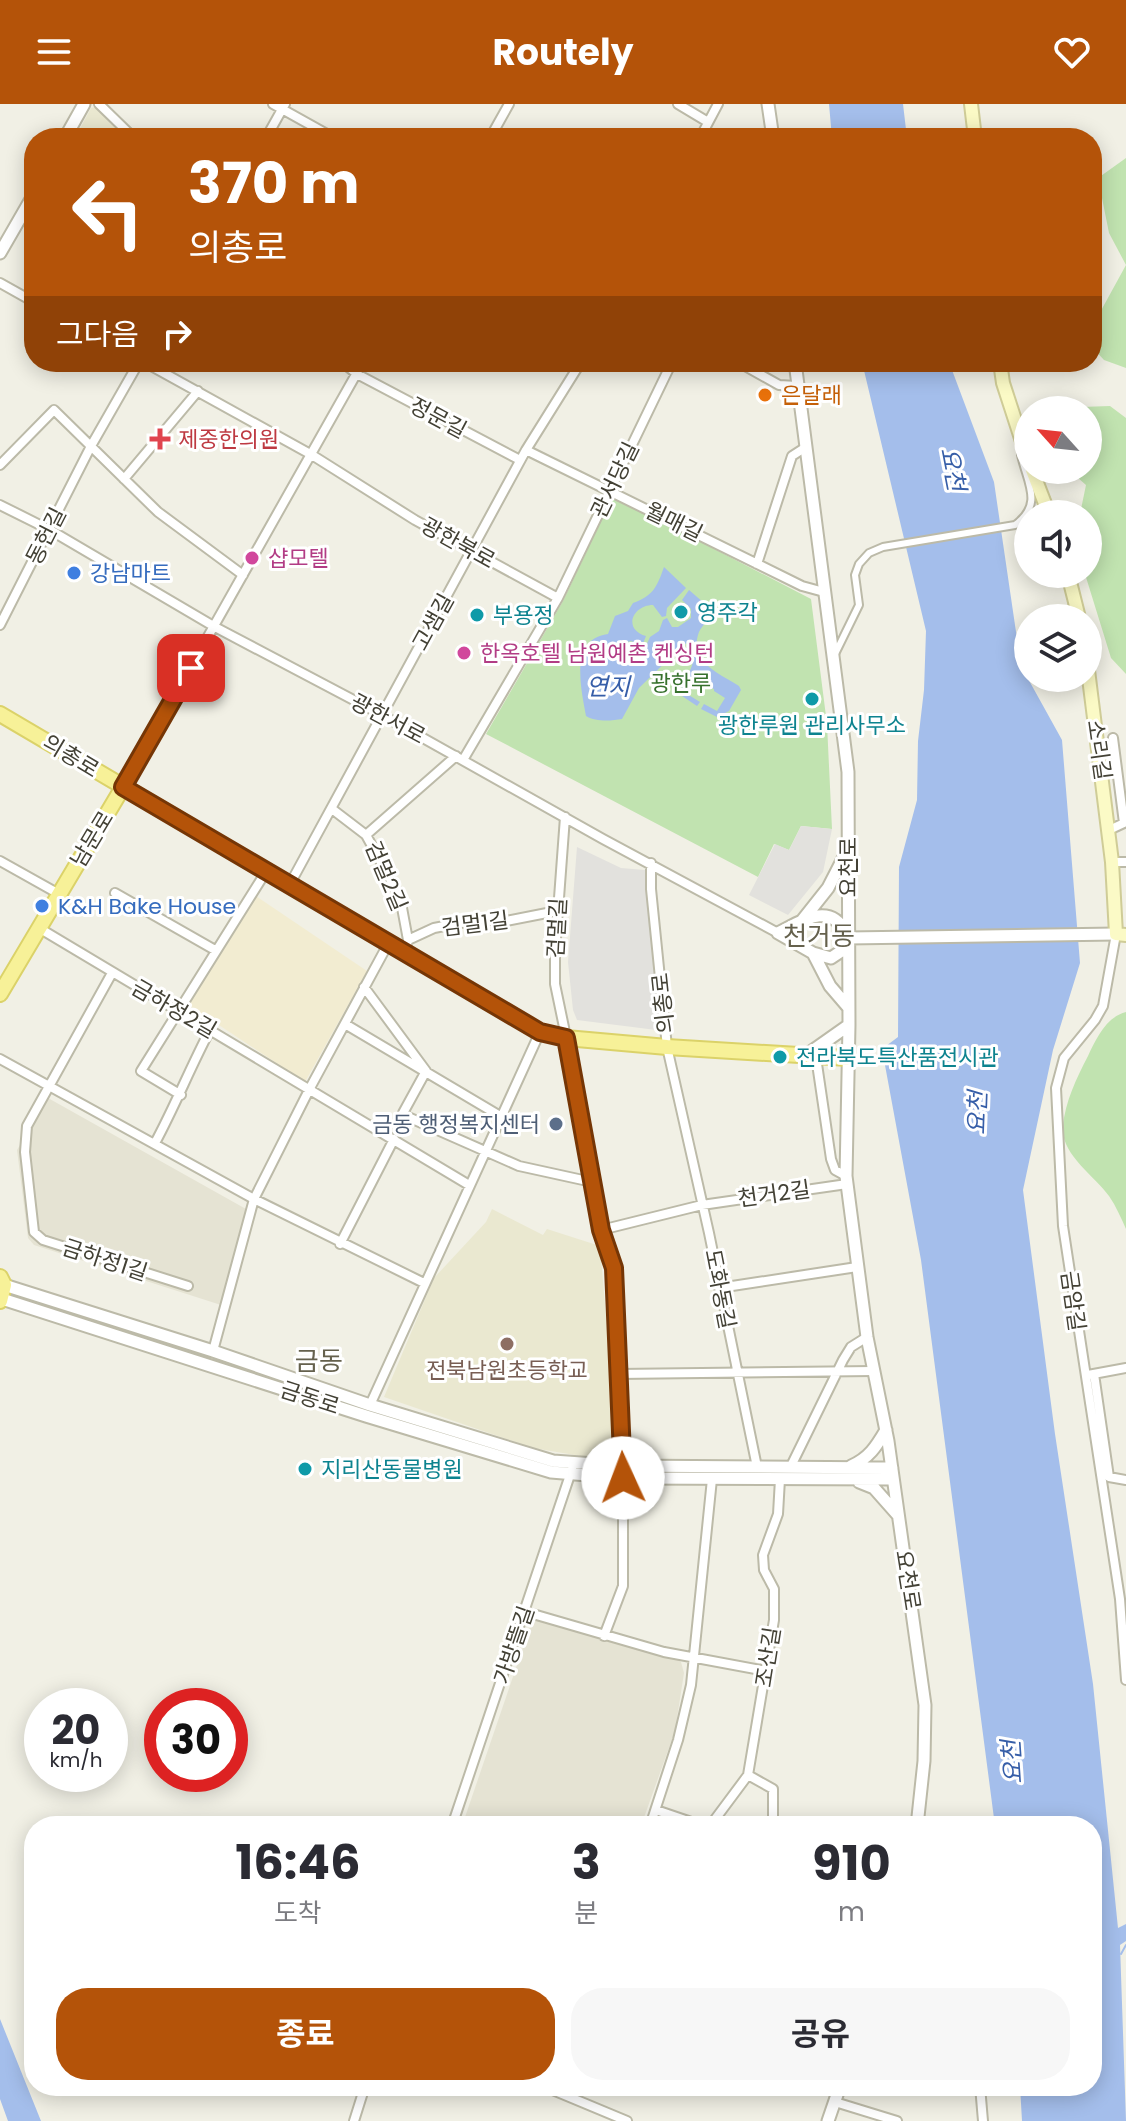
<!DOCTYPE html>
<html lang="ko">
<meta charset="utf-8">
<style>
:root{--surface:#fff;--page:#f7f7f7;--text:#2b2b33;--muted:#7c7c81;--accent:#b45309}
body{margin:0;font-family:Poppins,"Noto Sans KR",sans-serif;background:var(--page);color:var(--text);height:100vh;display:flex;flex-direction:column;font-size:30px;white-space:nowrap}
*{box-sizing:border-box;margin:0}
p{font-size:26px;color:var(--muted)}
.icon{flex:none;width:44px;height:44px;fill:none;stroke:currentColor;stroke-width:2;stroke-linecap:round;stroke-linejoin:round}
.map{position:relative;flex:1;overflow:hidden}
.sheet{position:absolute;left:24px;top:1712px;width:1078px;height:280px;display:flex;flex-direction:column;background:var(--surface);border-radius:32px;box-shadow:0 4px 20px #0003}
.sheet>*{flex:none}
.top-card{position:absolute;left:24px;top:24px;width:1078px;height:244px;border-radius:32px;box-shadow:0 4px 20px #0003;background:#b45309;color:#fff;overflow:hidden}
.needle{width:52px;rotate:297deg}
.buttons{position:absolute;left:1014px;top:292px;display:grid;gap:16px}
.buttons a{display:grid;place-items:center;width:88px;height:88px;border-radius:50%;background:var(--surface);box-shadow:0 4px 20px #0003;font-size:40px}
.speed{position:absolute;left:24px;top:1584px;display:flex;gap:16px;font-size:40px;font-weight:700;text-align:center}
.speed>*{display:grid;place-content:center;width:104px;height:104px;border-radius:50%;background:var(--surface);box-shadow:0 4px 20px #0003;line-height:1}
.speed small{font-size:20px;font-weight:400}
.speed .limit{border:12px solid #d22;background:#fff;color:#111}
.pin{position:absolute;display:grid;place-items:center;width:68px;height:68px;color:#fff;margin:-34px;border-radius:16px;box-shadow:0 4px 12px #0006}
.me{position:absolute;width:88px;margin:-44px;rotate:358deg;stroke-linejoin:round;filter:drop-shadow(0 0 6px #0008)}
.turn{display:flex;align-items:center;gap:28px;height:168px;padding:0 32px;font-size:36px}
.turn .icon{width:104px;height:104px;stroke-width:2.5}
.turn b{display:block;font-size:56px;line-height:68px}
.then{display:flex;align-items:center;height:76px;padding:0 32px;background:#0003;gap:16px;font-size:30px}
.eta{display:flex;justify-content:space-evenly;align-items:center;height:136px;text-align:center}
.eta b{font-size:48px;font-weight:700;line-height:56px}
.button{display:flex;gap:16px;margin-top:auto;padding:16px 32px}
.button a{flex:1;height:92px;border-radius:32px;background:var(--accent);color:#fff;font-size:32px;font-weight:700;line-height:92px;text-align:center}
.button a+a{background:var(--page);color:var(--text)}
header{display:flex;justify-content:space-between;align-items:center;height:104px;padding:0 32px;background:var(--accent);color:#fff;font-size:36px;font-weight:700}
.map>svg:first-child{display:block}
.residential{fill:#e5e3d3}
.commercial{fill:#f2ecd1}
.education{fill:#eae8d0}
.green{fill:#c1e3b0}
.parking{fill:#e2e1dd}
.water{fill:#a4beeb}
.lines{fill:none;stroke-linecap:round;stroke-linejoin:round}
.stream{stroke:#a4beeb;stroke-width:2}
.pedestrian-casing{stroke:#bcbaa8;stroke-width:10}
.minor-casing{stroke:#bcbaa8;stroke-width:12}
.tertiary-casing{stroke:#bcbaa8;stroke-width:15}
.secondary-casing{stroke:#cfcc97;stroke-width:16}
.primary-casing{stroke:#dbd269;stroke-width:18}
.pedestrian{stroke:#fff;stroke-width:6}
.minor{stroke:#fff;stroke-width:8}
.tertiary{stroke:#fff;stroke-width:11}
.secondary{stroke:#fbfac6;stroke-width:12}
.primary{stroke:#f7f198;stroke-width:14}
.route-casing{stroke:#753606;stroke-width:20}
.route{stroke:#b45309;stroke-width:14}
.food-dot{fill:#e8710a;stroke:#fff;stroke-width:3}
.health-dot{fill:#e0444e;stroke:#fff;stroke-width:3}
.hotel-dot{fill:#d1479c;stroke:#fff;stroke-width:3}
.shop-dot{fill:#3f7fe0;stroke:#fff;stroke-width:3}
.culture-dot{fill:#0f9aa8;stroke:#fff;stroke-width:3}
.service-dot{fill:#5c6f8a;stroke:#fff;stroke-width:3}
.education-dot{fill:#8d6e63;stroke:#fff;stroke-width:3}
.labels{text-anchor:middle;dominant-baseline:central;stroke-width:6;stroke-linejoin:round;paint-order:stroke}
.food-label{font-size:22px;fill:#c56008;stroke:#fff;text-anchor:start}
.street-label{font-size:22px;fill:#434135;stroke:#fff}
.health-label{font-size:22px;fill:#be3a42;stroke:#fff;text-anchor:start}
.hotel-label{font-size:22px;fill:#b23c85;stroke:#fff;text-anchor:start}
.shop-label{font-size:22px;fill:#366cbe;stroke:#fff;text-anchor:start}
.culture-label{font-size:22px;fill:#0d838f;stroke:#fff;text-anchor:start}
.park-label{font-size:22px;fill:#37712d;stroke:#fff}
.service-label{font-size:22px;fill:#4e5e75;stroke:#fff;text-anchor:end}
.education-label{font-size:22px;fill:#785e54;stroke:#fff}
.water-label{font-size:24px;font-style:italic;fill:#365ea8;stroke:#fff}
.quarter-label{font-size:26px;fill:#65614d;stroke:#fff}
</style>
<header><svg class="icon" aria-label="menu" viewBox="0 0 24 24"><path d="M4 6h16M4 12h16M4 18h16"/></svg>Routely<svg class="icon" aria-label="heart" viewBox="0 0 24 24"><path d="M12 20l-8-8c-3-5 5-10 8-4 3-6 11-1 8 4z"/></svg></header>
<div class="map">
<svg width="1126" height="2017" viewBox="0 0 1126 2017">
<rect width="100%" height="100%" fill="#f1f0e5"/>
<path class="residential" d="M 48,994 L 246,1105 L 221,1201 L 34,1141 L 28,1134 L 17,1046 Z
M 533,1514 L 608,1536 L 672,1550 L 681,1558 L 684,1569 L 675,1627 L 641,1722 L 462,1722 Z"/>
<path class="commercial" d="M 250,788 L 367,867 L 305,978 L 187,900 Z"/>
<path class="education" d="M 95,3 L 123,30 L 128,34 L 75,34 L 91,4 Z
M 492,1105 L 543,1131 L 547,1125 L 600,1142 L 618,1352 L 587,1353 L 533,1344 L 384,1293 L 434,1174 L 486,1118 Z"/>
<path class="green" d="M 1126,54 L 1126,264 L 1104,256 L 1092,243 L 1092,223 L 1126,161 L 1109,129 L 1098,74 Z
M 1110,302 L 1126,314 L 1126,570 L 1111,554 L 1085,470 L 1088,470 L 1088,410 L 1080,410 L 1086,381 L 1069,366 L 1088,366 L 1088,306 L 1076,306 L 1081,303 Z
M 616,394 L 811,495 L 827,620 L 832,725 L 801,722 L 789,746 L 774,740 L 758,773 L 486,630 L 563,497 L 611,396 Z
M 1126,908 L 1126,1125 C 1121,1114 1116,1102 1109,1092 C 1095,1072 1060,1050 1063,1022 C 1065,998 1077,973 1088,952 C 1096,935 1106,913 1126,908 Z"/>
<path class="parking" d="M 801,722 L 832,725 L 823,768 L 788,811 L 749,791 L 775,740 L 789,746 Z
M 577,743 L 621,764 L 645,766 L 664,927 L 577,916 L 573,906 L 568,858 Z"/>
<path class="water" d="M 829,0 L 903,0 L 907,34 L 832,34 Z
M 862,258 L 949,258 L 994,378 L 1021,562 L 1062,636 L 1080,859 L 1053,946 L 1023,1086 L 1055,1330 L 1093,1580 L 1118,1824 L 1126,1820 L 1126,1837 L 1120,1841 L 1126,2017 L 1022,2017 L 1020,1982 L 1092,1982 L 1092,1722 L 995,1722 L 921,1156 L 882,945 L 898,933 L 899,763 L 917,696 L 918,637 L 924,586 L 926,527 Z
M 664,463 L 686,484 L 667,504 L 666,512 L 662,513 L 653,501 C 633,501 622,525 646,532 L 642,542 L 631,537 L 621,540 L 618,554 L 627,561 L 638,560 L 650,533 L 659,527 L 663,516 L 667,514 L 672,523 L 678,523 L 691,514 L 691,505 L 682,496 L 689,486 L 711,505 L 712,510 C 708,517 700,523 698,531 C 690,559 721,570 739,582 L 741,586 L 729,607 L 717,613 L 701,605 L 704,600 L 717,607 L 725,594 L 714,587 L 714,585 L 695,577 L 687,590 L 700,598 L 697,602 L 682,592 C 680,568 700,570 691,537 L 683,541 L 639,584 L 622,615 C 611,617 596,618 586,612 C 581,584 569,535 608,530 L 615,512 L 628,507 L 633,499 C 653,492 657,483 664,463 Z
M 0,1915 L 41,2017 L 8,2017 L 0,1995 Z"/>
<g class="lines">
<path class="stream" d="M 1121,1850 L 1126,1841"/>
<defs>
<path id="pedestrian" d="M 834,552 L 859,501 L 855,471 L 859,460 L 869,449 L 883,443 L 1015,421 C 1044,400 1027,379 1021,351"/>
<path id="minor" d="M 99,0 L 134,34
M 273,0 L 334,34
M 678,0 L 708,18
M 266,34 L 285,0
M 490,34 L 509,0
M 700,34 L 718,0
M 0,179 L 34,198
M 144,258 L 312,351 L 415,416 L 558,494 L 463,656
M 342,258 L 357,270 L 520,356
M 738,258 L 779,281 L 797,282
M 526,346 L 802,482 L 824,488
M 0,361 L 54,306 L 158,408 L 243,471
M 124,375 L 198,287
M 0,401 L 50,426 L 215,523 L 382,611 L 603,735 L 778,829
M 757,460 L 792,352 L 806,343
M 558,494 L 672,258
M 0,521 L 91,342 L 139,258
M 123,683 L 363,258
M 332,705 L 366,731 L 400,793 L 408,836
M 565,713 L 555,848 L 555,880 L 576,981 L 601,1126 L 614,1164 L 623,1362 L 623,1482 L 604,1532
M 1109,726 L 1124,719 L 1113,634
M 366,731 L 456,652
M 0,757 L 59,790
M 1112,758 L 1126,758
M 651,759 L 651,785 L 667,943 L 709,1129 L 757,1363
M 290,780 L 526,346 L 581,258
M 115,789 L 215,846
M 39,824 L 469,1081
M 1116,830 L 1103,902 L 1095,916 L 1064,954 L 1056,984 L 1063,1122 L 1120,1495 L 1126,1576
M 405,849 L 408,836 L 434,824 L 481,815 L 506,817 L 557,807
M 112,869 L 27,1022 L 25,1048 L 34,1128 L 43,1136 L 188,1182
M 364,883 L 426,967 L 403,1009 L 408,1013 L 519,1062 L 592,1078
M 345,920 L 500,1012
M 816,953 L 831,1055 L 835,1066 L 846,1072
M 0,955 L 254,1095 L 424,1179
M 181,991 L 141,967 L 267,766
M 155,1039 C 175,1002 190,964 210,926
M 601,1126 L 702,1101 L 847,1080
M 340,1140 L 394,1035
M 719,1184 L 857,1163
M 213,1247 L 254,1095 L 310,984 L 388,840
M 618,1270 L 873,1267
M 1094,1270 L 1109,1373 L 1126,1376
M 1088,1271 L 1126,1264
M 370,1301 L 540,928
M 791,1362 L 843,1256 L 851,1243 L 867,1233
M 526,1508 L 664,1548 L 766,1567
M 748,1671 L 773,1685 L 773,1722
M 656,1706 L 703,1722
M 452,1722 L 572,1365
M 650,1722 L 678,1636 L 691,1581 L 712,1375
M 710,1722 L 748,1671 L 774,1516 L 774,1485 L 764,1466 L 763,1451 L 778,1410 L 780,1375
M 543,1982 L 627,2017
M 980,1982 L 983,2017
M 835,1998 L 897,2017
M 354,2017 L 365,1982"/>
<path id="tertiary" d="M 768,0 L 773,34
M 65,34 L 84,0
M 0,149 L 34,90
M 795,258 L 848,668 L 849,921 L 846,1072 L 867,1233 L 888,1337 L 925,1601 L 924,1657 L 917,1722
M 801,818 L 828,784 L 846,749
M 778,829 L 813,849 L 831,854 L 840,848 L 848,834
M 778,829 C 802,817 830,797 846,829
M 848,834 L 1116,830
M 813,849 L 830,882 L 848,903
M 805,952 L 849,921
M 4,1181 L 213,1247 L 370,1301 L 553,1357 L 623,1362 L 892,1364
M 2,1195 L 366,1312 L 551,1368 L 623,1374 L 893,1375
M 851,1362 C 869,1354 876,1343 886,1326
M 859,1378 L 874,1384 L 897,1410
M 828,2017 L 840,1982"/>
<path id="secondary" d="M 971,0 L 975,34
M 1000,258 L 1003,279 L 1028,356
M 1032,366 L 1049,410
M 1068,470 L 1079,514
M 1088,566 L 1112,758 L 1116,830 L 1126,831"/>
<path id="primary" d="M 0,610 L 540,928 L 566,934 L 667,943 L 848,954
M 0,890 L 123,683
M 0,1173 L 4,1181 L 0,1197"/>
</defs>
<use href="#pedestrian" class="pedestrian-casing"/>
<use href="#minor" class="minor-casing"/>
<use href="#tertiary" class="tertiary-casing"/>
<use href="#secondary" class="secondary-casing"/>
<use href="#primary" class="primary-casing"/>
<use href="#pedestrian" class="pedestrian"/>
<use href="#minor" class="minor"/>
<use href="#tertiary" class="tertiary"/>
<use href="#secondary" class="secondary"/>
<use href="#primary" class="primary"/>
</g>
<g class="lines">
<defs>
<path id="route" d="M 191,564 L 123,683 L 540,928 L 566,934 L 601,1126 L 614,1164 L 623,1374"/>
</defs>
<use href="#route" class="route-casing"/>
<use href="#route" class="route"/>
</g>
<circle class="food-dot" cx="765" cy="291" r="8"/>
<path class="health-dot" d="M156 323h8v8h8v8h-8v8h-8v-8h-8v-8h8z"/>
<g class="hotel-dot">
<circle cx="252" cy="454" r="8"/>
<circle cx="464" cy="549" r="8"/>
</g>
<g class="shop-dot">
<circle cx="74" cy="469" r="8"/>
<circle cx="42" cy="802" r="8"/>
</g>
<g class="culture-dot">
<circle cx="681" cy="508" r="8"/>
<circle cx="477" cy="511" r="8"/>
<circle cx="812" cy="595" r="8"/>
<circle cx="780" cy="953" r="8"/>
<circle cx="305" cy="1365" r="8"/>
</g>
<circle class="service-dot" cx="556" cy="1020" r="8"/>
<circle class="education-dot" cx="507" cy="1240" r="8"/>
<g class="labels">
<g class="food-label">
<text x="781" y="291">은달래</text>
</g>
<g class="street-label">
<text transform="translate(438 314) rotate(28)">정문길</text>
<text transform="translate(615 376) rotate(-64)">관서당길</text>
<text transform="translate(674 418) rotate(26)">월매길</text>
<text transform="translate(46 432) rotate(-63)">동헌길</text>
<text transform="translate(458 439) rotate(29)">광한북로</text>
<text transform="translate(433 518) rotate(-61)">고샘길</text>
<text transform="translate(388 615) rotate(28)">광한서로</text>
<text transform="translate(1099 646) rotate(82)">소리길</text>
<text transform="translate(71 652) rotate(31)">의총로</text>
<text transform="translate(92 735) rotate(-59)">남문로</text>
<text transform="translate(848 763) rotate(-90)">요천로</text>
<text transform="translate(386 772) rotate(67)">검멀2길</text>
<text transform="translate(475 820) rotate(-7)">검멀1길</text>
<text transform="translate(557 824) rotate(-87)">검멀길</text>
<text transform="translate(663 899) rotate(-96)">의총로</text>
<text transform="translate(174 905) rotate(30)">금하정2길</text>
<text transform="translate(774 1090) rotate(-8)">천거2길</text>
<text transform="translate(105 1156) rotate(18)">금하정1길</text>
<text transform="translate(720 1185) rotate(79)">도화동길</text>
<text transform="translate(1073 1197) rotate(82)">금암길</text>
<text transform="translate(310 1294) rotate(18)">금동로</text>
<text transform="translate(908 1476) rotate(81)">요천로</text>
<text transform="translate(514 1541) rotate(-71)">가방뜰길</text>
<text transform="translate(768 1553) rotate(-81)">조산길</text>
</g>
<g class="health-label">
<text x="178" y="335">제중한의원</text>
</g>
<g class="hotel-label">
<text x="268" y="454">샵모텔</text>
<text x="480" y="549">한옥호텔 남원예촌 켄싱턴</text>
</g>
<g class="shop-label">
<text x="90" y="469">강남마트</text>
<text x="58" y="802">K&amp;H Bake House</text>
</g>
<g class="culture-label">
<text x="697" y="508">영주각</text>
<text x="493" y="511">부용정</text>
<text x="812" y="621" text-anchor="middle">광한루원 관리사무소</text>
<text x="796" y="953">전라북도특산품전시관</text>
<text x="321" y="1365">지리산동물병원</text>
</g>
<g class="park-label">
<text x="681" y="579">광한루</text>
</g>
<g class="service-label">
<text x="540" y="1020">금동 행정복지센터</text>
</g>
<g class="education-label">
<text x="507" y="1266">전북남원초등학교</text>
</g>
<g class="water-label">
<text transform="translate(953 365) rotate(79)">요천</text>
<text x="608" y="582">연지</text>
<text transform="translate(977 1009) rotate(-88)">요천</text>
<text transform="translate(1012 1658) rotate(-94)">요천</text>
</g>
<g class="quarter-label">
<text x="819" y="832">천거동</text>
<text x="319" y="1257">금동</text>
</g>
</g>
</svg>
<div class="buttons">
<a><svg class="needle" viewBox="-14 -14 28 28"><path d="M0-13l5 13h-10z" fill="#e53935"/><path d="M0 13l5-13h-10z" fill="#7c7c81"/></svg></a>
<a><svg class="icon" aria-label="sound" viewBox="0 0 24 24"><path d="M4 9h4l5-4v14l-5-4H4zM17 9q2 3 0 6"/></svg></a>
<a><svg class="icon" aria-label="layers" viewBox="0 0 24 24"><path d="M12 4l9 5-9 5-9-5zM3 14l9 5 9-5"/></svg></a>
</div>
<div class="speed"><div>20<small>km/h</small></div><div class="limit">30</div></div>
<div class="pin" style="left:191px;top:564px;background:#d93025"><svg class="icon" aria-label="arrive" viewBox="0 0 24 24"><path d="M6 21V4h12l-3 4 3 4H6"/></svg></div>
<svg class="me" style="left:623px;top:1374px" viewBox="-20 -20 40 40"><circle r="19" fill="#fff"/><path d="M0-13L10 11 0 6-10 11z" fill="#b45309"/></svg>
<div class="top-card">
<div class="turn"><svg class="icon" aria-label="left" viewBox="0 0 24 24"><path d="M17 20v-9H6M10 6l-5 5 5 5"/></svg><div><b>370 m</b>의총로</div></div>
<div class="then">그다음<svg class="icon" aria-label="right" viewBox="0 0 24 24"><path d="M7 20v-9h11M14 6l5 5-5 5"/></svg></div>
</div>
<section class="sheet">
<div class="eta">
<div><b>16:46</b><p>도착</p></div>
<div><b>3</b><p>분</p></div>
<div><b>910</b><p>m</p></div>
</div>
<div class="button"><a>종료</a><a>공유</a></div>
</section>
</div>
